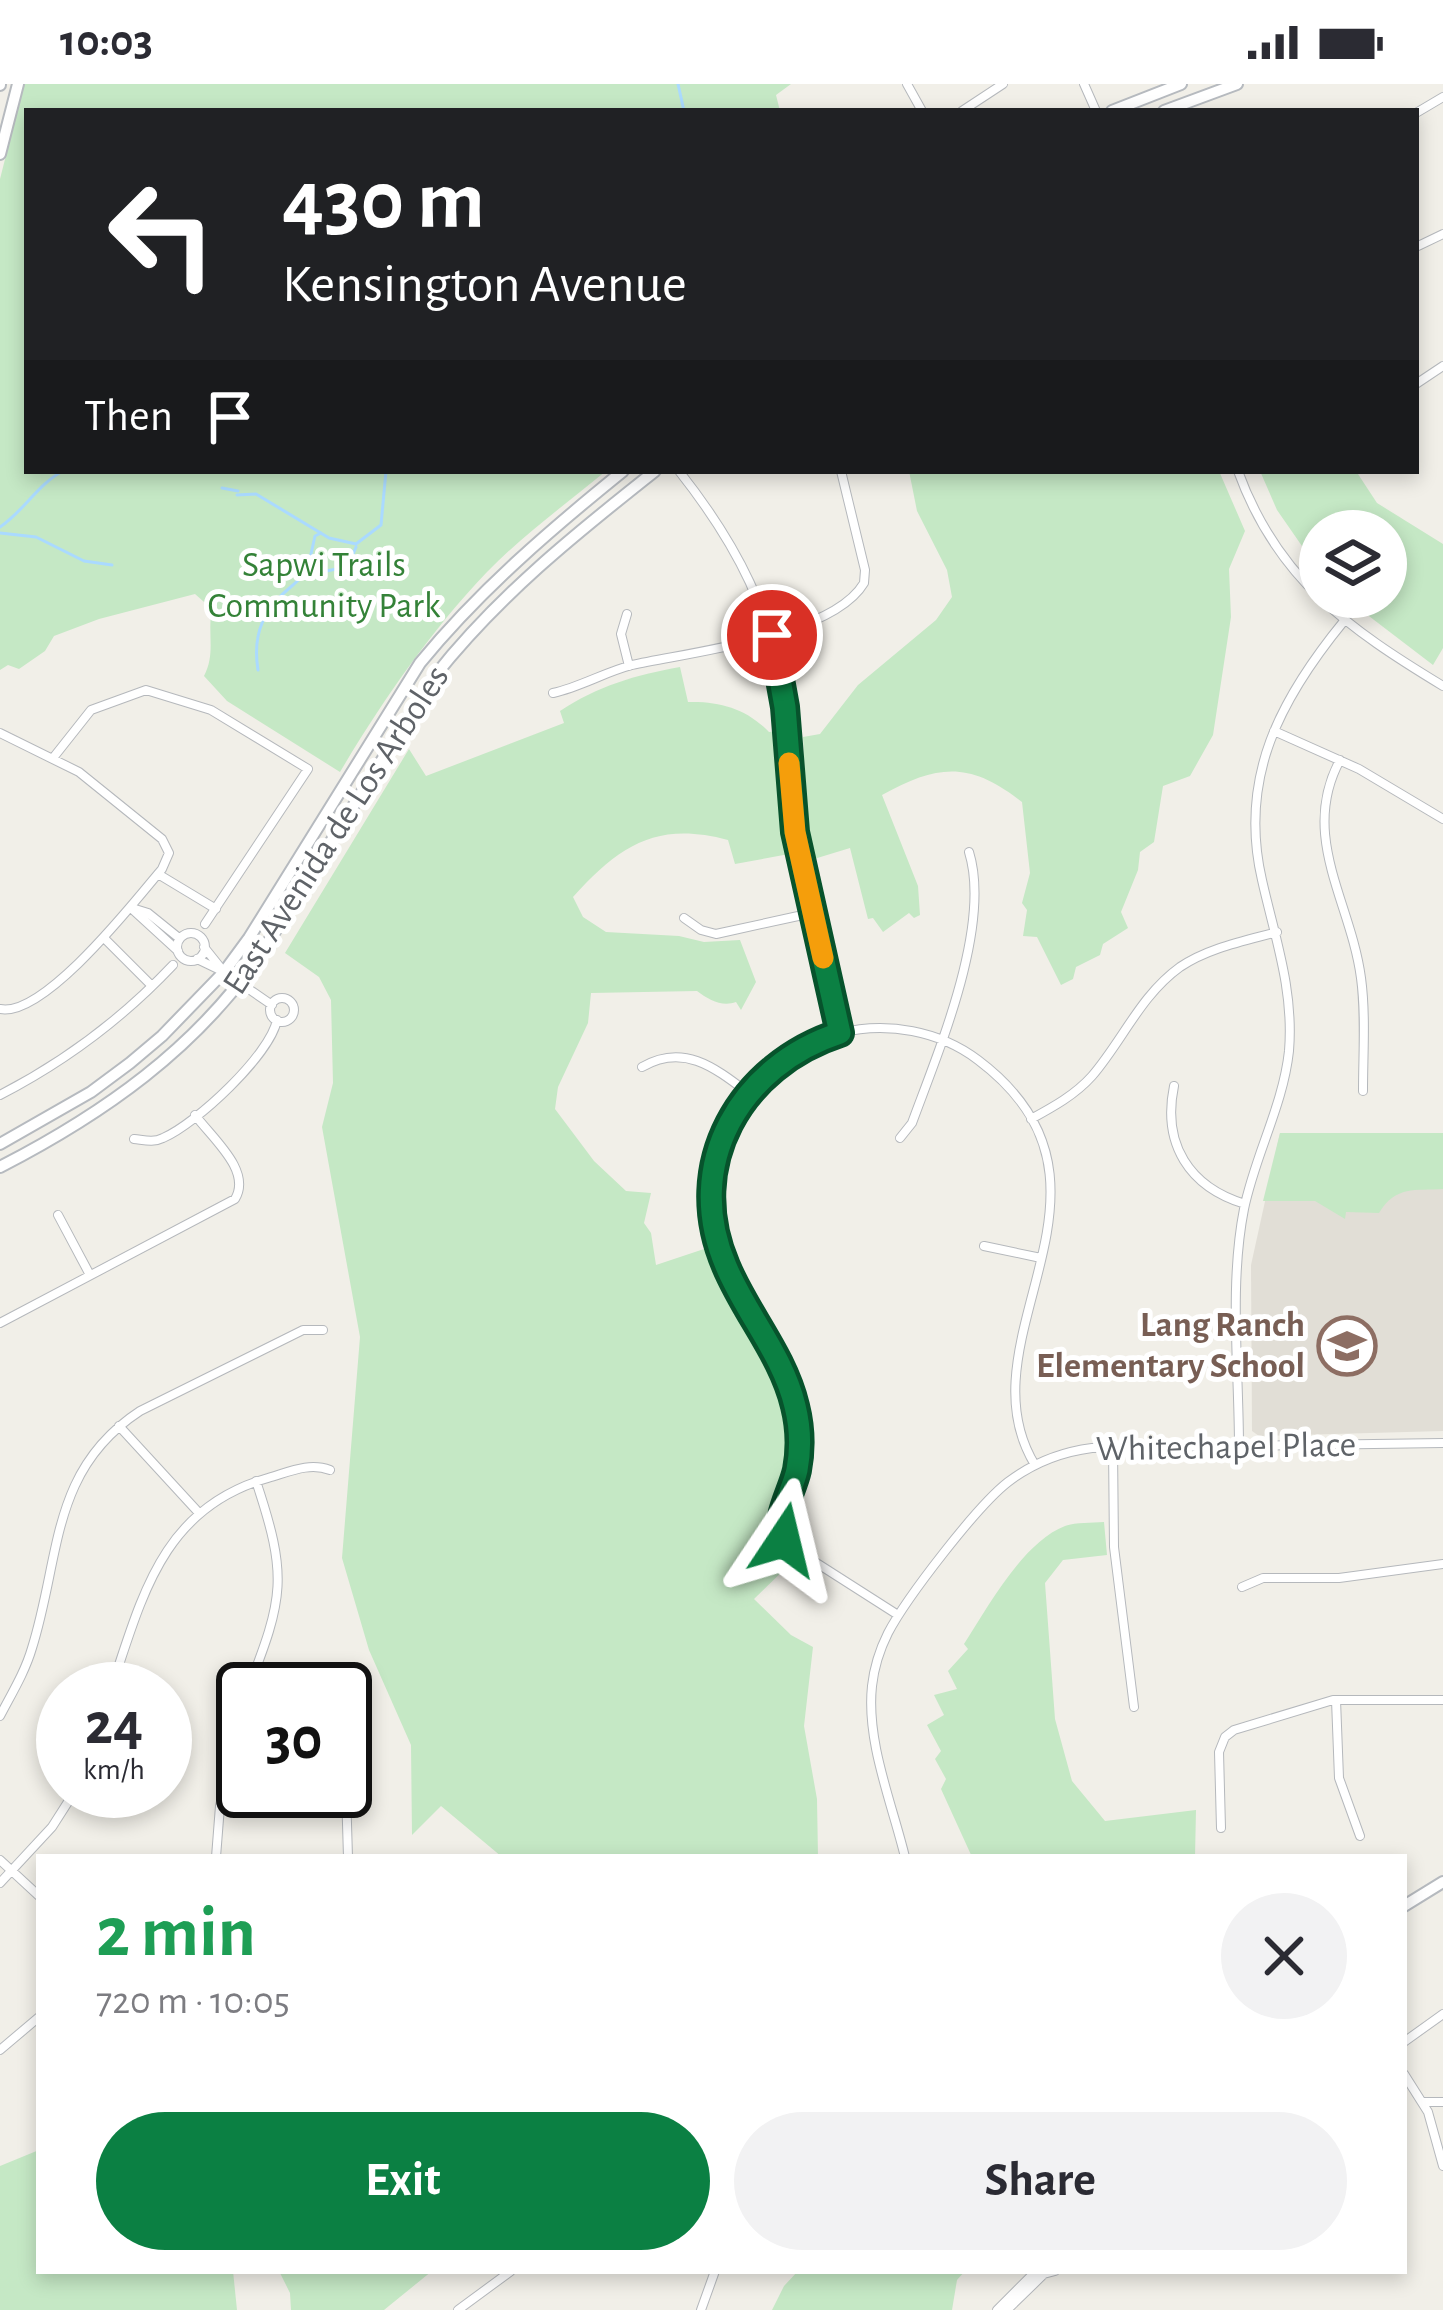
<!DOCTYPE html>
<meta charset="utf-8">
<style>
:root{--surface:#fff;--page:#f2f2f3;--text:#2b2b33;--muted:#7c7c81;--accent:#0b8043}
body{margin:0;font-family:"Alegreya Sans",sans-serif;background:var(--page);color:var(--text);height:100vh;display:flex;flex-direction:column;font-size:45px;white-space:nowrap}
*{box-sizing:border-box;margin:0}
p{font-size:39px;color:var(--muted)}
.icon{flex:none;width:66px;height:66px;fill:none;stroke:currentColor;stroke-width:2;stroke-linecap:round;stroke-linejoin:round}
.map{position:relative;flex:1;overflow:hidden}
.panel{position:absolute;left:36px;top:1770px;width:1371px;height:420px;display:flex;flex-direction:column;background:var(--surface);border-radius:0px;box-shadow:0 6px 18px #0003}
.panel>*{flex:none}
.guide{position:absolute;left:24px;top:24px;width:1395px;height:366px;border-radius:0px;box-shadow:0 6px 18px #0003;background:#202124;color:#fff;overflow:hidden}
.controls{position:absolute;left:1299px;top:426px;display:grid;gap:24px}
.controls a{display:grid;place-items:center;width:108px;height:108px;border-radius:50%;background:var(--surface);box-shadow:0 6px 18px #0003;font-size:60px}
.speed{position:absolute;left:36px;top:1578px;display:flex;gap:24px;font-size:60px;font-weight:700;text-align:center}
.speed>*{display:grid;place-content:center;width:156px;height:156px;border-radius:50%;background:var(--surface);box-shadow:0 6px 18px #0003;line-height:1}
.speed small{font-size:30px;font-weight:400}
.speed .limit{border:6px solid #111;border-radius:18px;background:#fff;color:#111}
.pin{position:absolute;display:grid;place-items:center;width:102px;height:102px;color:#fff;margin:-51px;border:6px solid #fff;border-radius:50%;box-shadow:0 3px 12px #0007}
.me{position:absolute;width:132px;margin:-66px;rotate:10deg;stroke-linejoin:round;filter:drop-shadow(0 0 9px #0008)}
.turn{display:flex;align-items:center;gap:42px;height:252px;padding:0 60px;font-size:54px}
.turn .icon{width:156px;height:156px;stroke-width:2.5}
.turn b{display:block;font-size:84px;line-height:102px}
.then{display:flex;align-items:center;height:114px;padding:0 60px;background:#0003;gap:24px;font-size:45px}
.round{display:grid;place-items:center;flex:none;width:126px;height:126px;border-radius:63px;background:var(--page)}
.headline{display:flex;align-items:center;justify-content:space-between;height:204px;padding:0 60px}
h1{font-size:72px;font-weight:700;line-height:90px;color:#1e9e55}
.action{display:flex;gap:24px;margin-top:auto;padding:24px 60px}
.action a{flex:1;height:138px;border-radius:72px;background:var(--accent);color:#fff;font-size:48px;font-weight:700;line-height:138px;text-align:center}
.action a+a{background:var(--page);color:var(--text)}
.status{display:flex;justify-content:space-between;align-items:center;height:84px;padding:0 60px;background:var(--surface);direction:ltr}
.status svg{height:33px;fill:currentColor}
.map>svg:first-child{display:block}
.education{fill:#e1ded6}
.green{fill:#c5e8c5}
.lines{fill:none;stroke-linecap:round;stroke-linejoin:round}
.stream{stroke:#aadaff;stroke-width:3}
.street-casing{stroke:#b5b8bc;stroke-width:10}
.secondary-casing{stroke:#b6babf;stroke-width:14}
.street{stroke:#fff;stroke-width:8}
.secondary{stroke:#fff;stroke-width:10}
.route-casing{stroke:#07532c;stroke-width:30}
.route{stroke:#0b8043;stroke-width:21}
.slow{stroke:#f59e0b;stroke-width:21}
.labels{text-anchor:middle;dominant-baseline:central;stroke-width:10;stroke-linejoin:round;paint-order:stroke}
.park-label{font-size:36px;fill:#348238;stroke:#fff}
.street-label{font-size:36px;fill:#5f6368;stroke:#fff}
.education-label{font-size:36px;font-weight:bold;fill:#785e54;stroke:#fff;text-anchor:end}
</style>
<div class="status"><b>10:03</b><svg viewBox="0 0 49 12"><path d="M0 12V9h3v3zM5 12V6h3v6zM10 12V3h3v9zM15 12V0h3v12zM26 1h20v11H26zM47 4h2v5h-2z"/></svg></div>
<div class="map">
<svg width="1443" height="2226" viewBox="0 0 1443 2226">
<rect width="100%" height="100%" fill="#f1efe8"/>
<path class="education" d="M 1280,1049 L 1443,1049 L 1443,1347 L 1259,1352 L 1252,1347 L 1251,1181 Z"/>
<path class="green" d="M 24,0 L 791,0 L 776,11 L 780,27 L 27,27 L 27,387 L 606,387 C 566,420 523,451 487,488 C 429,549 383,616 340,688 L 227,617 L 204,592 C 216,569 207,550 212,525 L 195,510 L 99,535 L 54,552 L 45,567 L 19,585 L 8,581 L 0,586 L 0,95 Z
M 909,387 L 1219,387 L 1245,447 L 1229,485 L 1231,533 L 1213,651 L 1190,692 L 1163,702 L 1154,758 L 1140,768 L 1138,786 L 1121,828 L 1128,844 L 1103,860 L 1100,871 L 1076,883 L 1073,895 L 1061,901 L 1037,853 L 1023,852 L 1027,826 L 1022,819 L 1030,789 L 1022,718 C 970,677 938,680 882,711 L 918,802 L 920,831 L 914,834 L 909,829 L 883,848 L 873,834 L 868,835 L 850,764 L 814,775 L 807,744 L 803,653 L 820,650 L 858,601 L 936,536 L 952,513 L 947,486 L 917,427 Z
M 1260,387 L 1356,387 L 1377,419 L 1443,460 L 1443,564 L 1433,581 L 1344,513 L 1386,513 L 1386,447 L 1320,447 L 1320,488 L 1277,426 Z
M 680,583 L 688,618 C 720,617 747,625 769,648 L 777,647 L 781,729 L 789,770 L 735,780 L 728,756 C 657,737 620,761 573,813 L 583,833 L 606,848 L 679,852 L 704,858 L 740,856 L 756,898 L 741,926 L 736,918 C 722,923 709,916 697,907 L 591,909 L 588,939 L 558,1003 L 555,1025 L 594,1077 L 626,1107 L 651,1109 L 644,1139 L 651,1149 L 656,1181 L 707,1164 L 714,1184 C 746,1245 799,1306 789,1380 C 786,1402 771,1419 768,1440 L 776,1462 L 796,1474 L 754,1515 L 791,1551 L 813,1563 L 804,1642 L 817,1715 L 818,1773 L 502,1773 L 441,1722 L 412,1751 L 411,1661 L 369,1566 L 342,1474 L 360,1253 L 322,1043 L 333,999 L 331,916 L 319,893 L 285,869 L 409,665 L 426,692 L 564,639 L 560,627 C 598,602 635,591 680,583 Z
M 1280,1049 L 1443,1049 L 1443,1105 C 1415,1107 1396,1101 1379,1129 L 1346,1128 L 1345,1135 L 1315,1117 L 1263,1117 Z
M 1104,1438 L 1107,1471 L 1063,1476 L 1045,1499 L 1055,1635 L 1072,1697 L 1105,1737 L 1196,1726 L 1195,1773 L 972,1773 L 941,1705 L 946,1695 L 935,1675 L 941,1667 L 927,1641 L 944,1631 L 934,1611 L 957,1605 L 948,1587 L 968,1565 L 964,1560 C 988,1523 1023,1458 1065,1442 C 1077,1438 1091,1439 1104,1438 Z
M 39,2066 L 39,2187 L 233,2187 L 237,2226 L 0,2226 L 0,2082 Z
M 279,2187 L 432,2187 L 384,2226 L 291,2226 L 290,2209 Z
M 798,2187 L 965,2187 L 957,2196 L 952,2226 L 772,2226 L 784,2202 Z"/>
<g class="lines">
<path class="stream" d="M 678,0 L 684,27
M 222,404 L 238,407
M 237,411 L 256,410 L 329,454 L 356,460 L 381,441 L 386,387
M 0,443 C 24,427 38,400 63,387
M 0,449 L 36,453 L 84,477 L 112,481
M 307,488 L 315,452 L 321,449
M 258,586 C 252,549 264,524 293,501 C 297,497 304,491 309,490 C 331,484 346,491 356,463"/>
<defs>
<path id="street" d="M 907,0 L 922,27
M 1084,0 L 1096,27
M 962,27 L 1003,0
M 1416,29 L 1443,13
M 1416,163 L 1443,150
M 1416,300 L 1443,282
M 679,387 C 736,459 775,532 785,625 C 789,664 789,704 794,743 C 804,812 825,881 840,949
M 1238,387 C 1277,495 1349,545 1443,602
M 627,530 L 621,550 L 629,582
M 553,609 C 580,603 605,588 632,581 C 689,568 832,553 864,499 L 865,486 L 841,387
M 1274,647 L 1359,685 L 1443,735
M 0,649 L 79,688 L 162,755 L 169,769 L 162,785 C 135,817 44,934 0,925
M 53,674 L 91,626 L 146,606 L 211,626 L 308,685 L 205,840
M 1340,676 C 1299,752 1351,818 1361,894 C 1366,931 1363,970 1363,1007
M 158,790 L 216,825
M 131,824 L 178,867
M 132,824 L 148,829 L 179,854
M 684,834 L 701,846 L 716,850 L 812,829
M177 863a14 14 0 1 1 28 0a14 14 0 1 1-28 0Z
M 105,855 L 152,902
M 204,863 L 224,888 L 272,921
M 197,875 L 222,887
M270 926a12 12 0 1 1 24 0a12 12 0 1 1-24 0Z
M 642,983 C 683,959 714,983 747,1008
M 1174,1002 C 1162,1060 1189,1103 1245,1120
M 0,1011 C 66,977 122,935 173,881
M 1031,1035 C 1053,1023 1075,1011 1092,992 C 1123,956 1140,912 1180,883 C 1208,864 1244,857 1277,848
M 900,1054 L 912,1039 C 938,968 992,842 969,768
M 134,1055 C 144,1056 153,1059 163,1054 C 196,1040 270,971 277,936
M 58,1131 L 90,1191
M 984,1162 L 1041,1174
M 0,1239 L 235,1115 C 252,1087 213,1055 195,1031
M 119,1342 L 199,1429
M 1113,1363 L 1114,1463 L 1134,1623
M 1239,1363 C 1239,1285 1229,1201 1244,1125 C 1255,1071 1283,1022 1289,967 C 1294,906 1275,854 1262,796 C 1238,693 1281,614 1344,537
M 1242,1503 L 1263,1494 L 1339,1494 L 1443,1480
M 898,1531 L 790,1462 C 783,1455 778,1449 779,1439 C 781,1430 787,1422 790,1414 C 800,1386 801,1353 796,1324 C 785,1270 742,1229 724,1178 C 690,1082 740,974 840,949 C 887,937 940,947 978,976 C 1147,1103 957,1254 1035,1381
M 256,1586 L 295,1605
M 111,1605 C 142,1513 162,1424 268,1394 C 289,1388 309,1378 330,1386
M 248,1605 C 284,1513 288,1493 256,1397
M 1336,1616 L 1339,1694 L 1360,1752
M 0,1632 C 12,1609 25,1588 32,1564 C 61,1472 50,1386 140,1327 L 303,1246 L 323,1246
M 345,1673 L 348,1773
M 1221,1744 L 1219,1668 L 1225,1653 L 1234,1646 L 1333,1616 L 1443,1616
M 216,1773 L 220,1722 L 243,1623
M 905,1773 C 892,1719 866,1658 872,1602 C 874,1584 880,1565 888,1549 C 907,1513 977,1422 1008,1398 C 1033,1379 1061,1368 1092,1364 L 1443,1359
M 0,1776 L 39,1812
M 0,1799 L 52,1743 L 75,1707
M 1404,1958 L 1443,1930
M 0,1966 L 39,1933
M 1404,1990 L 1428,2028 L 1443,2082
M 1424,2018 L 1443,2018
M 1040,2191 L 1055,2187
M 458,2226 L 511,2187
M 701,2226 L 715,2187
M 997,2226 L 1036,2187
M 1007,2226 L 1042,2192"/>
<path id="secondary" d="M 0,1 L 0,0
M 1112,27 L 1181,0
M 1164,27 L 1237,0
M 0,70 L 18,0
M 0,1060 L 91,1008 L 130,979 L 162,952 L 224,888 L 249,854 L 420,579 C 480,506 550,446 623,387
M 0,1083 C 103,1030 196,965 262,868 L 434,593 C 498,512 574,451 655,387
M 1404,1822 L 1443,1798"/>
</defs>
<use href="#street" class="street-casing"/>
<use href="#secondary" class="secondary-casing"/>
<use href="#street" class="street"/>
<use href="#secondary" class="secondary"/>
</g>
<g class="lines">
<defs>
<path id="route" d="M 772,551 L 785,623 L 795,748 L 840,949 C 741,981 682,1080 726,1182 C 746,1230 783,1271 795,1322 C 800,1342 801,1365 797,1386 C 792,1409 774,1434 784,1456"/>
</defs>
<use href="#route" class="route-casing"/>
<use href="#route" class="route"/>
<path class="slow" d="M 789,679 L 795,748 L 823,874"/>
</g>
<defs>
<symbol id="school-ring" viewBox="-11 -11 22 22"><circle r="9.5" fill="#fff" stroke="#8d6e63" stroke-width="1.5"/><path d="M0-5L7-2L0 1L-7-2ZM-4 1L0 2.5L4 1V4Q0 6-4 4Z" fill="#8d6e63"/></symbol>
</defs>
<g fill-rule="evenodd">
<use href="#school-ring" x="1314" y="1229" width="66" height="66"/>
</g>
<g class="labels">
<g class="park-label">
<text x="324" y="481">Sapwi Trails<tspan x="324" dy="41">Community Park</tspan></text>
</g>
<g class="street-label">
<text transform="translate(336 746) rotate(-57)">East Avenida de Los Arboles</text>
<text transform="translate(1226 1363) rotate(-1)">Whitechapel Place</text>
</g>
<g class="education-label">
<text x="1305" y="1241">Lang Ranch<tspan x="1305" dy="41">Elementary School</tspan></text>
</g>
</g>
</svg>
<div class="controls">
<a><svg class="icon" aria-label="layers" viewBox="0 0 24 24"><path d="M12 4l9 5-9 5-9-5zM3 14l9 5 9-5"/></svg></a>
</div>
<div class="speed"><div>24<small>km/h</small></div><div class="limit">30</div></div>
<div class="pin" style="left:772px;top:551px;background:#d93025"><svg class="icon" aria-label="arrive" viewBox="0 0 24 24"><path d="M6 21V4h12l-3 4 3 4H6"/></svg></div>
<svg class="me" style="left:784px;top:1456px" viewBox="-20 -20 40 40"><path d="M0-17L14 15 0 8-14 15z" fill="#0b8043" stroke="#fff" stroke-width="4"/></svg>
<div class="guide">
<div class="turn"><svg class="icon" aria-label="left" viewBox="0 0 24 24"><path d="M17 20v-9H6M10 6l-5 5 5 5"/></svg><div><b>430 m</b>Kensington Avenue</div></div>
<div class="then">Then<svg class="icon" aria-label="arrive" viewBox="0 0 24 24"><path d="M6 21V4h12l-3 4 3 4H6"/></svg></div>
</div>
<section class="panel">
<div class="headline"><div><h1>2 min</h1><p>720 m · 10:05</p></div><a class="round"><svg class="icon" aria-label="close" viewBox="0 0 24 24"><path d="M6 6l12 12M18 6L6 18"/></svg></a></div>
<div class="action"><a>Exit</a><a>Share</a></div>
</section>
</div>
